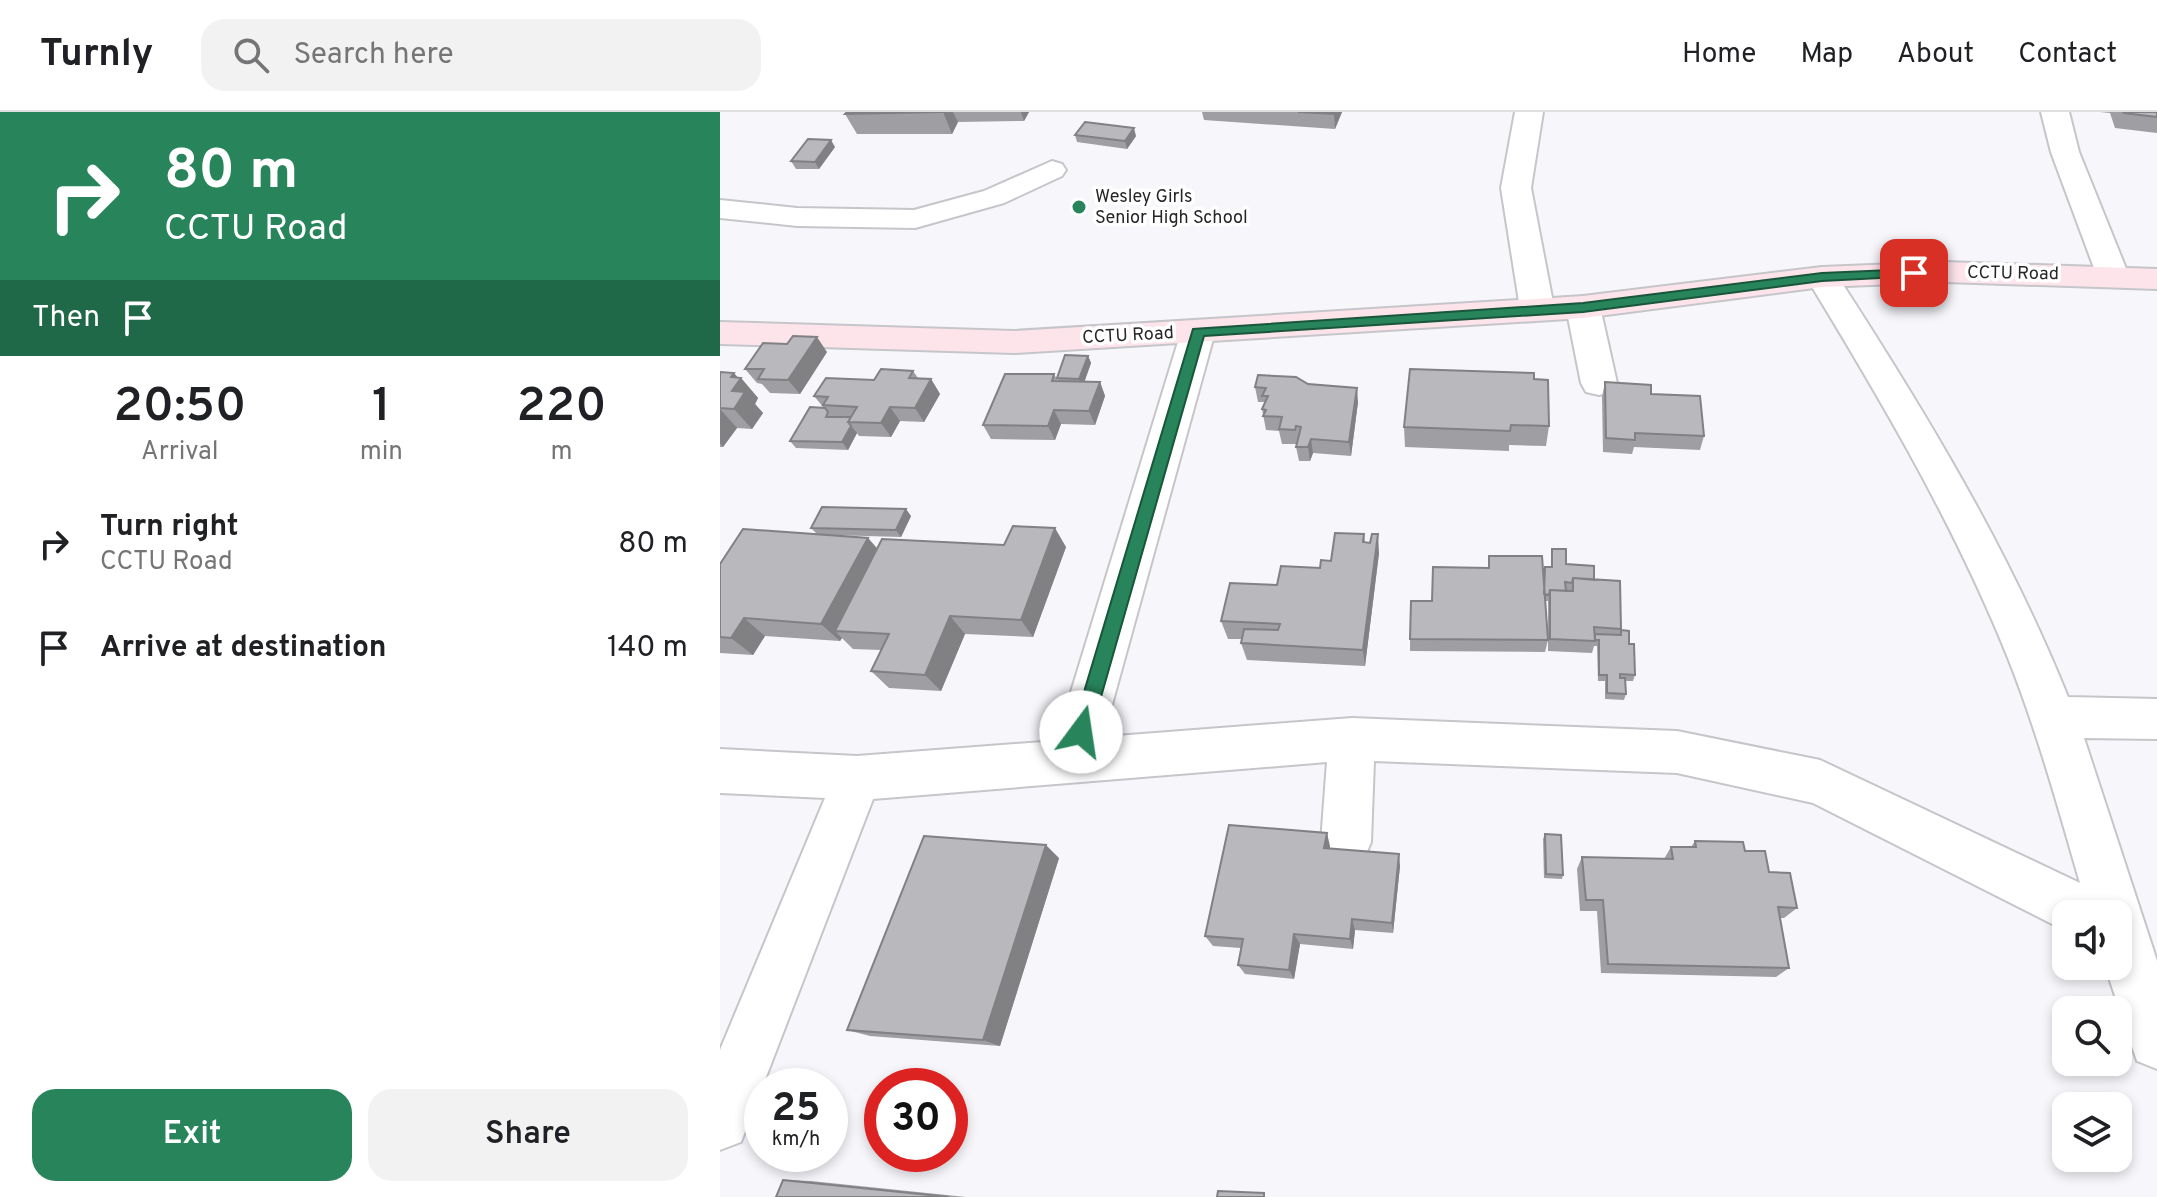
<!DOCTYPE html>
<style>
:root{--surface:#fff;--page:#f2f2f2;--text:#202124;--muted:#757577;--line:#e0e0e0;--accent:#27845b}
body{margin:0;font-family:Overpass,sans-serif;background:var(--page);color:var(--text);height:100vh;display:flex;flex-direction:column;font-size:30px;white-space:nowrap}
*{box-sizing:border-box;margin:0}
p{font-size:26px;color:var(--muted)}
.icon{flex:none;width:44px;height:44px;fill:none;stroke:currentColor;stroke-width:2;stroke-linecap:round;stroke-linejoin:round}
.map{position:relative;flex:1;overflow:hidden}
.side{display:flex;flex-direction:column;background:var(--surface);width:720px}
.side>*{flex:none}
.hud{background:#27845b;color:#fff;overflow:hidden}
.fabs{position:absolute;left:1332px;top:788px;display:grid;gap:16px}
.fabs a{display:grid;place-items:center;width:80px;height:80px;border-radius:16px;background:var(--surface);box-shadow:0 4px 12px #0003;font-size:40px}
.speed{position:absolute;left:24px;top:956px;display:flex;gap:16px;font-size:40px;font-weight:700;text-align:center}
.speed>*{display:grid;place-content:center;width:104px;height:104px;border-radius:50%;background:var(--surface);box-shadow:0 4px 12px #0003;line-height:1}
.speed small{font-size:20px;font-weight:400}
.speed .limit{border:12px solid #d22;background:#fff;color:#111}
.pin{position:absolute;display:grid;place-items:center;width:68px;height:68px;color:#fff;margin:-34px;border-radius:16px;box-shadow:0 4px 12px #0006}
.me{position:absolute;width:88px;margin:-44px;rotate:14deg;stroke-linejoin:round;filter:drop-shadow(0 0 6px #0008)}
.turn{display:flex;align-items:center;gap:28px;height:168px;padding:0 32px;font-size:36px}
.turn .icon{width:104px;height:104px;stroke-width:2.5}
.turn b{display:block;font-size:56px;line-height:68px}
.then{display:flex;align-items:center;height:76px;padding:0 32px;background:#0003;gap:16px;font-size:30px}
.eta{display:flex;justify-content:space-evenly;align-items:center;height:136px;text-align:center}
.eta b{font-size:48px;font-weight:600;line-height:56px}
.primary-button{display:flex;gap:16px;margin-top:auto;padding:16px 32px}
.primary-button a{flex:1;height:92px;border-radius:24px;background:var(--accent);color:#fff;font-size:32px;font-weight:600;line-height:92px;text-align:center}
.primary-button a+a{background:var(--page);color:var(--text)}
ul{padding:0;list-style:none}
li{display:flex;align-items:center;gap:24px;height:104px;padding:0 32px}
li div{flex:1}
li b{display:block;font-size:30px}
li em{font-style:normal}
header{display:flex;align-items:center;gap:48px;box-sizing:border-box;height:112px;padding:0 40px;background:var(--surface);border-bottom:2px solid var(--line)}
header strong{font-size:38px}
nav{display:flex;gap:44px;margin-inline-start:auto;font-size:28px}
.search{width:560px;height:72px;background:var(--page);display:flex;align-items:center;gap:20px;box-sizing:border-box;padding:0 28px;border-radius:24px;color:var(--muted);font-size:30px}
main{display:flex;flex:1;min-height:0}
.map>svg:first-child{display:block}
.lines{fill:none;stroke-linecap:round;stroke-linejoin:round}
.street-casing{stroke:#c6c6ca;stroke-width:4}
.secondary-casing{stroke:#c6c6ca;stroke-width:4}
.street{fill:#fff;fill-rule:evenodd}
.secondary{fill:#fde4ea;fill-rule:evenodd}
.wall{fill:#9e9ea3}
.shaded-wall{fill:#818184}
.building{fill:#b8b8bd;stroke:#818184;stroke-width:2}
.route{fill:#27845b;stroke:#19563b;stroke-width:2}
.poi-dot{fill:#27845b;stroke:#fff;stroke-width:3}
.labels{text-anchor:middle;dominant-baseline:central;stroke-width:7;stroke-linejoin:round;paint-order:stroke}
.far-poi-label{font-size:18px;fill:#262628;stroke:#fff;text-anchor:start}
.far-street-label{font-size:18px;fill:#262628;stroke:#fff}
</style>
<header>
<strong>Turnly</strong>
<div class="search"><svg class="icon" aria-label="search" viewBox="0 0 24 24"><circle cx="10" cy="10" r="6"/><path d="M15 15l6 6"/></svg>Search here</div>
<nav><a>Home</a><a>Map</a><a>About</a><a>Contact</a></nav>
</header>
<main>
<section class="side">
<div class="hud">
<div class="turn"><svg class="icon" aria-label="right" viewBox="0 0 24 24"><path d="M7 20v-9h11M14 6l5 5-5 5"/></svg><div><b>80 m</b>CCTU Road</div></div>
<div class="then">Then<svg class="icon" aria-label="arrive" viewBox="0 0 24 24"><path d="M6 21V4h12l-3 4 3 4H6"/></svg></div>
</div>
<div class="eta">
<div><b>20:50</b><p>Arrival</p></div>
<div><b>1</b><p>min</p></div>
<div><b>220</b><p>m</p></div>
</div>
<ul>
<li><svg class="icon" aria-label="right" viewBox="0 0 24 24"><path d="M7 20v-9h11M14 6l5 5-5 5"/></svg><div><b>Turn right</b><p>CCTU Road</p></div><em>80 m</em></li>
<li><svg class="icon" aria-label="arrive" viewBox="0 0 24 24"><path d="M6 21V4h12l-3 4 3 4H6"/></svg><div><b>Arrive at destination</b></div><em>140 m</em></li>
</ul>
<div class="primary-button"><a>Exit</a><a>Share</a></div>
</section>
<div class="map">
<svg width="1437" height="1085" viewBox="0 0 1437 1085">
<rect width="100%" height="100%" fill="#f6f6fb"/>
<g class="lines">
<defs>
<path id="street" d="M 795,0 L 823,0 L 811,76 L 834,196 L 829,203 L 817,207 L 805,203 L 800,196 L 781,76 Z
M 1321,0 L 1349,0 L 1359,40 L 1409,164 L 1404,171 L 1393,174 L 1382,171 L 1377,164 L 1331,40 Z
M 332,49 L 342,52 L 346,58 L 342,64 L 284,91 L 195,116 L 77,114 L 0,106 L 0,88 L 77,96 L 194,98 L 264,79 Z
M 1102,155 L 1113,158 L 1118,165 C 1205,299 1288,436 1348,585 L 1437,587 L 1437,627 L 1364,626 L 1437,849 L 1437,957 L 1417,949 L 1385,854 L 1398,854 L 1398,802 L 1346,802 L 1346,819 L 1093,691 L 957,661 L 654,649 L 651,730 L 644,747 L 626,754 L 608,747 L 601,730 L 607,650 L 153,687 L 21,1030 L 0,1038 L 0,938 L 105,686 L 0,681 L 0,637 L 137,644 L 336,629 L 461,220 L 466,212 L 478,209 L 490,212 L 495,220 L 383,625 L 632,606 L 957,619 L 1100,648 L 1360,771 C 1338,695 1317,619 1288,546 C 1234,412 1161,288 1086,165 L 1091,158 Z
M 863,184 L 875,188 L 880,195 L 897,271 L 892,280 L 879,283 L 866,280 L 861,271 L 846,195 L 851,188 Z"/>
<path id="secondary" d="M 1225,150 L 1437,157 L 1437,177 L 1225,170 L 1102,175 L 863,206 L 294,241 L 0,232 L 0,210 L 294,219 L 863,184 L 1102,155 Z"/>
</defs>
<use href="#street" class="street-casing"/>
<use href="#secondary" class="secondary-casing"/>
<use href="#street" class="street"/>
<use href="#secondary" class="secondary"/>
</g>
<path class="wall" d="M 127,0 L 309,0 L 304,9 L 238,10 L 232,22 L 137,22 L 125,2 Z
M 482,0 L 622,0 L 615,17 L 484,8 Z
M 1380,0 L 1437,0 L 1437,21 L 1395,16 L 1390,1 Z
M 355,23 L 416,24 L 407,37 L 357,30 Z
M 115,35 L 99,57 L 76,57 L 71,49 Z
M 107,240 L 80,282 L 50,281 L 42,272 L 37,271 L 25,257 Z
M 368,244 L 371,251 L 364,270 L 380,270 L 385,284 L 375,313 L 341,312 L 335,328 L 271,327 L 263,313 L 334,262 L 338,269 L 337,266 Z
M 193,259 L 198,266 L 211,267 L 220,282 L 204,310 L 180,309 L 171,325 L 139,324 L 137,321 L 128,338 L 76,336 L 70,329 L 103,295 L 94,284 Z
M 0,260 L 21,266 L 38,286 L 35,292 L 43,301 L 32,317 L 17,316 L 3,335 L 0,335 Z
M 814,267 L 829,314 L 826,334 L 789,333 L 789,339 L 685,335 L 684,315 Z
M 885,270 L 931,282 L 984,324 L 980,338 L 914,335 L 912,342 L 883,340 L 882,285 Z
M 588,272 L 638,290 L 631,344 L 593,341 L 590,349 L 579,349 L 576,335 L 577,332 L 562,332 L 559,319 L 546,318 L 542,297 L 544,292 L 544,290 L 538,290 L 535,275 Z
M 191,404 L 181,425 L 110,423 L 148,426 L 157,436 L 284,433 L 346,435 L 313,525 L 245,522 L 221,579 L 169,576 L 151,559 L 161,538 L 133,537 L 122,526 L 120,529 L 45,524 L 33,543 L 0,541 L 0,452 L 97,422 L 91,416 Z
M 644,422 L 645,430 L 659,441 L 645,554 L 527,548 L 521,531 L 522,527 L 508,527 L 501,509 L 557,473 L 600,456 Z
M 832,437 L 846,452 L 874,468 L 909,532 L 915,563 L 913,569 L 906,569 L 906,582 L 904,588 L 885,587 L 885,569 L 878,569 L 877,534 L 874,534 L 872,541 L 828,539 L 828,489 L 825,489 L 828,528 L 825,540 L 690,539 L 690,527 L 712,489 L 768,456 L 769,444 L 824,471 L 825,455 L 831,455 Z
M 825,722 L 843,763 L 842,767 L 824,766 L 823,727 Z
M 975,729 L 1025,739 L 1049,760 L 1077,796 L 1064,806 L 1060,806 L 1069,856 L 1056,865 L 881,861 L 877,799 L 860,799 L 857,757 L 862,745 L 944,747 L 951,735 L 971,735 Z
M 610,734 L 610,737 L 680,754 L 673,821 L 635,818 L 633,837 L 580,832 L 574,867 L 525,862 L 518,853 L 521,836 L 493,834 L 485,824 Z
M 339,746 L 280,934 L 150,924 L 127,918 Z
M 63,1068 L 91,1069 L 246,1085 L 56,1085 Z"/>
<path class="shaded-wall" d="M 223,0 L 233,0 L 238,10 L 232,22 Z
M 301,0 L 309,0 L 304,9 Z
M 614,0 L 622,0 L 615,17 L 614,2 Z
M 414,16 L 416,24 L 407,37 L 405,29 Z
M 111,28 L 115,35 L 99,57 L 95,50 Z
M 97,225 L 107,240 L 80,282 L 68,268 Z
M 368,244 L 371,251 L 363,274 L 359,267 Z
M 14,261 L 20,268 L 21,266 L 38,286 L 35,292 L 43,301 L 32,317 L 14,297 L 11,265 Z
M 211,267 L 220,282 L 204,310 L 195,296 Z
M 380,270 L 385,284 L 375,313 L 369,299 Z
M 637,276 L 638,290 L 631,344 L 629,330 Z
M 170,295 L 180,309 L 171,325 L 161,311 Z
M 0,297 L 17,316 L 3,335 L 0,331 Z
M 334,298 L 341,312 L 335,328 L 328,314 Z
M 131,314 L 137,321 L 128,338 L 122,330 Z
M 591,327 L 593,341 L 590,349 L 588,335 Z
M 186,397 L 191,404 L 181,425 L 176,418 Z
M 335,416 L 346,435 L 313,525 L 301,508 Z
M 658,422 L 659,441 L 645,554 L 643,538 Z
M 148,426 L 164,445 L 115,519 L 122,526 L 120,529 L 101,512 Z
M 230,504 L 245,522 L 221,579 L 205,563 Z
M 24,506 L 45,524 L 33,543 L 11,526 Z
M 607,721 L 610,734 L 608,748 L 604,736 Z
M 326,733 L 339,746 L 280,934 L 263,928 Z
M 679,742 L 680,754 L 673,821 L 672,811 Z
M 632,807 L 635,818 L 633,837 L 630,827 Z
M 574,822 L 580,832 L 574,867 L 569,858 Z"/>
<path class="building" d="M 127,0 L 223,0 L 125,2 Z
M 578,0 L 614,0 L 614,2 Z
M 1403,0 L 1437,0 L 1437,5 L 1404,1 Z
M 365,10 L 414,16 L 405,29 L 355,23 Z
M 88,27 L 111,28 L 95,50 L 71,49 Z
M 73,224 L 97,225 L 68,268 L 38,267 L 44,257 L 25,257 L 43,231 L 67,232 Z
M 345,243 L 368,244 L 359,267 L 337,266 Z
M 161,257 L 193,259 L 189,266 L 211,267 L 195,296 L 170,295 L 161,311 L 128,310 L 137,295 L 103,293 L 108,285 L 94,284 L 106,266 L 154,268 Z
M 690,257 L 814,261 L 814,267 L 828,268 L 829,314 L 791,313 L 790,319 L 684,315 Z
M 0,260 L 14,261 L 11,265 L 21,266 L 12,279 L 25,280 L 14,297 L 0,296 Z
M 285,262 L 334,262 L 332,269 L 380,270 L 369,299 L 334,298 L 328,314 L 263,313 Z
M 538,263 L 576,265 L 588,272 L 637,276 L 629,330 L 591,327 L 588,335 L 576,335 L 581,315 L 576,314 L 575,318 L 559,317 L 562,305 L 543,304 L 546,298 L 542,297 L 548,284 L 542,284 L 546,276 L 535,275 Z
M 885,270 L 931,273 L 931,282 L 980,284 L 984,324 L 915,321 L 915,328 L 886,326 Z
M 90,295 L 105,296 L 108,300 L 106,305 L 131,305 L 128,310 L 131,314 L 122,330 L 70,329 Z
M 102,395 L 186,397 L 176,418 L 91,416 Z
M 293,414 L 335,416 L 301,508 L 230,504 L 205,563 L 151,559 L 169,522 L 115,519 L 162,427 L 284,433 Z
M 23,417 L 148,426 L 101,512 L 24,506 L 11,526 L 0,525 L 0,452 Z
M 615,421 L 644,422 L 643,430 L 650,431 L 652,422 L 658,422 L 643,538 L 521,531 L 524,517 L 558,518 L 560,512 L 501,509 L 510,471 L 557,473 L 561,454 L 600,456 L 601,448 L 611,449 Z
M 832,437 L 846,437 L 846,452 L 874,454 L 874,468 L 853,466 L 852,471 L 845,470 L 846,479 L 830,478 L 829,483 L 824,482 L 825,455 L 832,455 Z
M 769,444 L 822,444 L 828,528 L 690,527 L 691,489 L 712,489 L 713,455 L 769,456 Z
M 853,466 L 900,469 L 901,517 L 874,515 L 875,529 L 830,527 L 830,478 L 853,479 Z
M 901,518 L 909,519 L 909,532 L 914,532 L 915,563 L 900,562 L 900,566 L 905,566 L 906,582 L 887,581 L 887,563 L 879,563 L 879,528 L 875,528 L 875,522 L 901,523 Z
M 509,713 L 607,721 L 604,736 L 679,742 L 672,811 L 632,807 L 630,827 L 574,822 L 569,858 L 518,853 L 523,827 L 485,824 Z
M 825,722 L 841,723 L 843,763 L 826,762 Z
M 204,724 L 326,733 L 263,928 L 127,918 Z
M 975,729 L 1023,730 L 1025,739 L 1045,739 L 1049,760 L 1070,761 L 1077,796 L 1058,795 L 1069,856 L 888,852 L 883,788 L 866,788 L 862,745 L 953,747 L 951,735 L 976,735 Z
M 63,1068 L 229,1085 L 56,1085 Z
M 498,1079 L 544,1081 L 544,1085 L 497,1085 Z"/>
<path class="route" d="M 1194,157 L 1201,161 L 1199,164 L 1102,169 L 863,200 L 484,224 L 371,620 L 368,626 L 361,628 L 355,626 L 352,620 L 473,217 L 863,191 L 1102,161 Z"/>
<circle class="poi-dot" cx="359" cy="95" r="8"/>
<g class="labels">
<g class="far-poi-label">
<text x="375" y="85">Wesley Girls<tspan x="375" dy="21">Senior High School</tspan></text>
</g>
<g class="far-street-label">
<text transform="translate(1293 162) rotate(1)">CCTU Road</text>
<text transform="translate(408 224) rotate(-3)">CCTU Road</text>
</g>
</g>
</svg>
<div class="fabs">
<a><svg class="icon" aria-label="sound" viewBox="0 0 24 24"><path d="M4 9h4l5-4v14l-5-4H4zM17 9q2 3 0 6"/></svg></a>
<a><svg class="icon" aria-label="search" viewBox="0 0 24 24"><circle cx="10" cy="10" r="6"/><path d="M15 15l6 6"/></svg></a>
<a><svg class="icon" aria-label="layers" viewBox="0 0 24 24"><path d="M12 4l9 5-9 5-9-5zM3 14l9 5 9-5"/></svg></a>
</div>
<div class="speed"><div>25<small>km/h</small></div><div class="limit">30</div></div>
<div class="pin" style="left:1194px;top:161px;background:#d93025"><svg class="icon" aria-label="arrive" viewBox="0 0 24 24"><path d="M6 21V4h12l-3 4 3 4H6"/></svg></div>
<svg class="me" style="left:361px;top:620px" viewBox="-20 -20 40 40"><circle r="19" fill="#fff"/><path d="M0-13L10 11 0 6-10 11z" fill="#27845b"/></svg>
</div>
</main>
